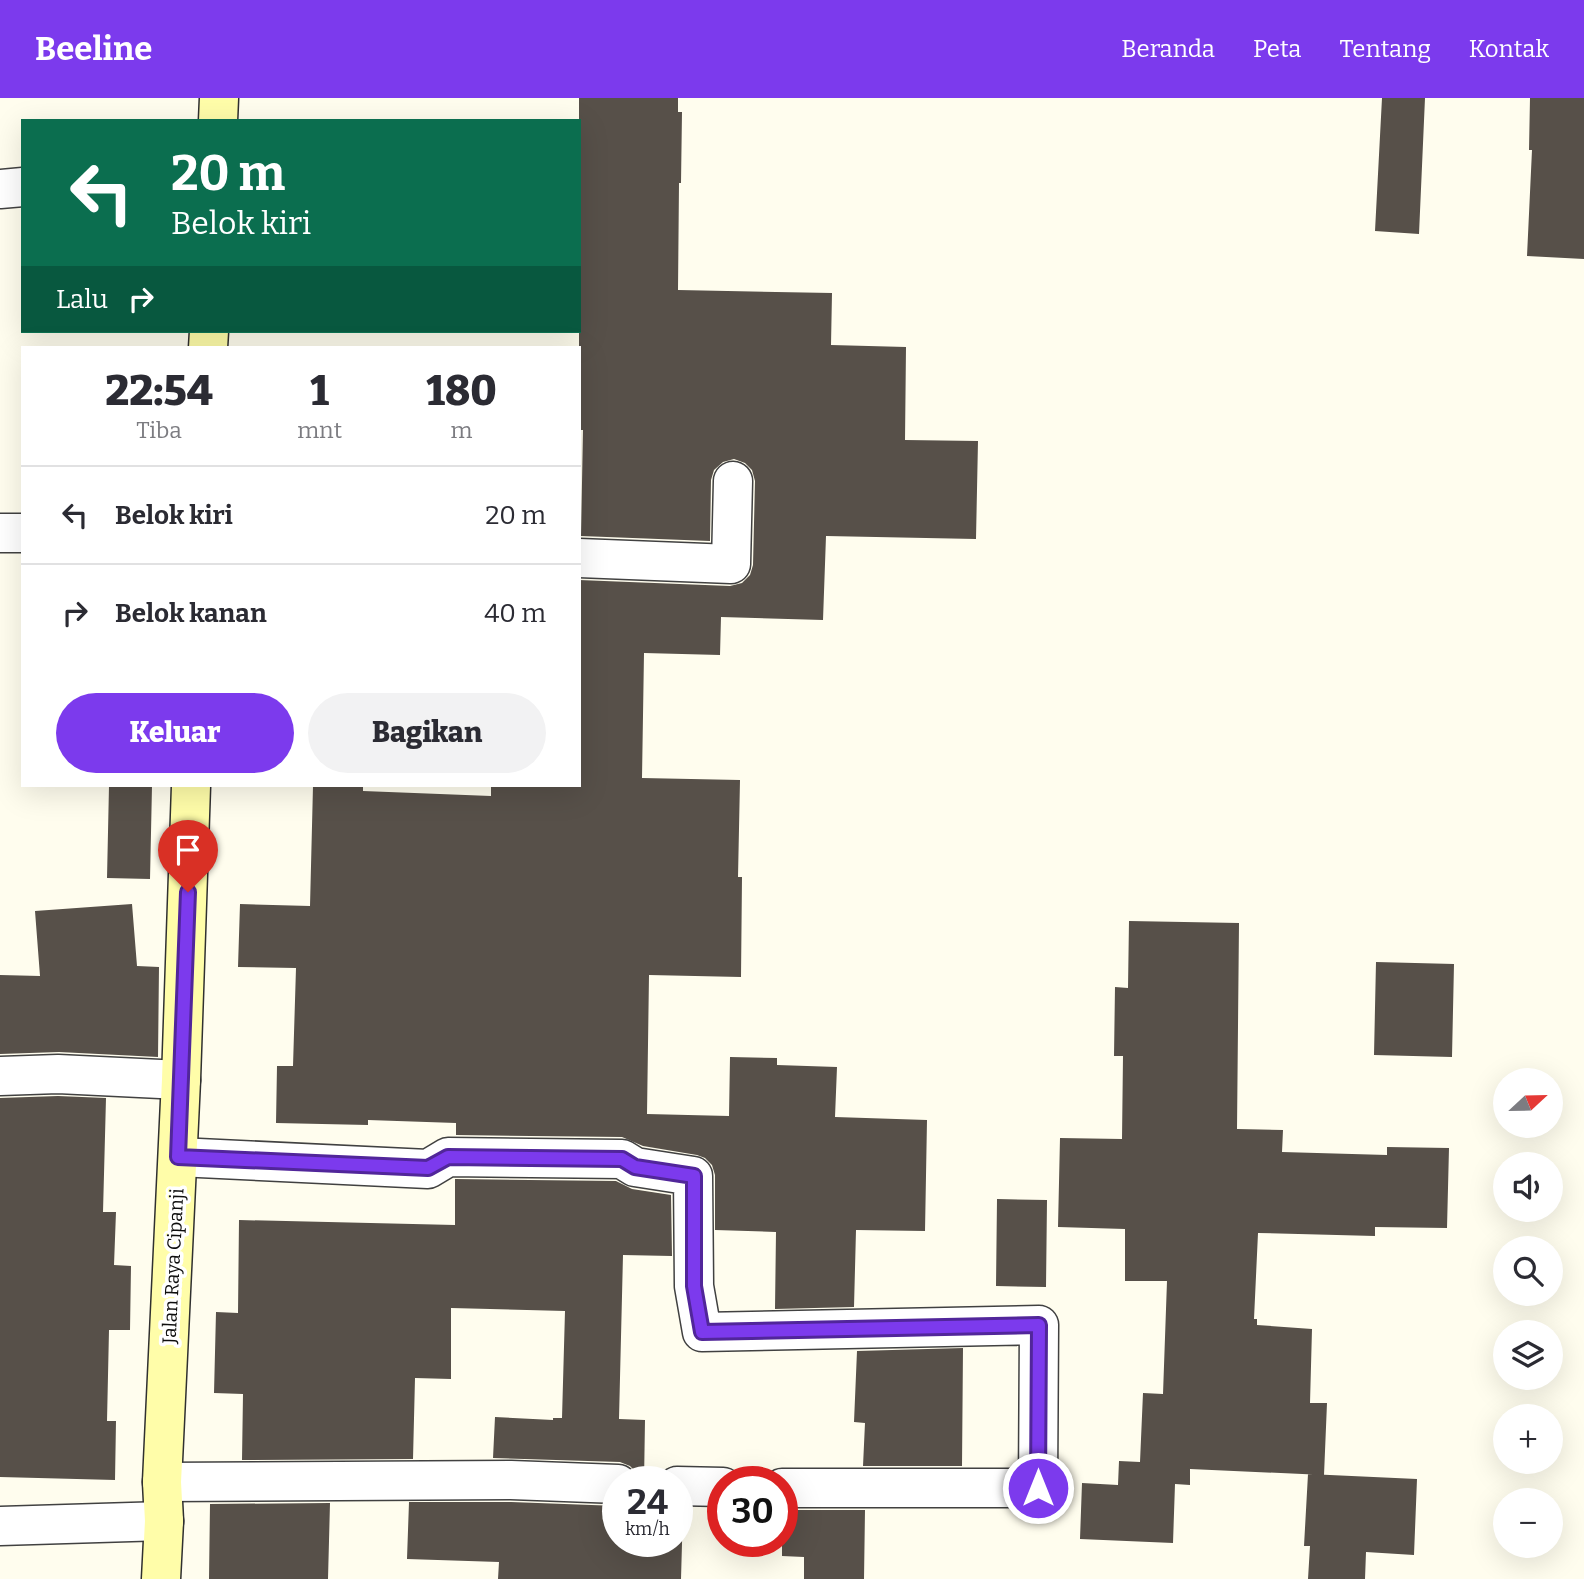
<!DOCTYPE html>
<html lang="id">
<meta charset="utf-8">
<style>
:root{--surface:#fff;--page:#f2f2f3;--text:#2b2b33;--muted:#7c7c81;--line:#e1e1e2;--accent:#7c3aed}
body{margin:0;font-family:Bitter,serif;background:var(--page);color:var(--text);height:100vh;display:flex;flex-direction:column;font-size:26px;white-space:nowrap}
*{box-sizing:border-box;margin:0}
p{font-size:23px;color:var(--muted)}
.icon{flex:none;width:38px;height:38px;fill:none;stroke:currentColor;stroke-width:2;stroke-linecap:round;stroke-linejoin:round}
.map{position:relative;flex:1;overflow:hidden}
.drawer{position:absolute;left:21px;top:248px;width:560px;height:441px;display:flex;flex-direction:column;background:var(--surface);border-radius:0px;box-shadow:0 7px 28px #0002}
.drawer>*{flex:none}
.guide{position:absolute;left:21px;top:21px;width:560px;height:214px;border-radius:0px;box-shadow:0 7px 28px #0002;background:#0b6e4f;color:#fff;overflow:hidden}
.needle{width:46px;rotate:68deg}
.fabs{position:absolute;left:1493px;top:970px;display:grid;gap:14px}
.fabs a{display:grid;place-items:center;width:70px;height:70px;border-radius:50%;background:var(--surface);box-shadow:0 7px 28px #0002;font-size:35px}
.speed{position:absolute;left:602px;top:1368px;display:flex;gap:14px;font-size:35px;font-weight:700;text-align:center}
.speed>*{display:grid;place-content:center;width:91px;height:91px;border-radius:50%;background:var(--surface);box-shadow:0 7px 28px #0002;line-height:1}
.speed small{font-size:18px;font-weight:400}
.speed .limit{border:10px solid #d22;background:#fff;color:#111}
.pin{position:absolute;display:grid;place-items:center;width:60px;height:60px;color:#fff;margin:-72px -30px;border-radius:50% 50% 50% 0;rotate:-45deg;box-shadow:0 0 7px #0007}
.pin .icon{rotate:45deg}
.me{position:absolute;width:77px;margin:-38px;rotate:0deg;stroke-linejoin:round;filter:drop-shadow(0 0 5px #0008)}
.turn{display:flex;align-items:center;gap:24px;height:147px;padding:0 35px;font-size:32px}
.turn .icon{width:91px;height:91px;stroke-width:2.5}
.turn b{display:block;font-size:49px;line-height:60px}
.then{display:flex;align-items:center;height:66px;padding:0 35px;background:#0003;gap:14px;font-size:26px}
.eta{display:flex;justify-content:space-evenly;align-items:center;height:119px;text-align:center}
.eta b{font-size:42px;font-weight:800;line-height:49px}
.button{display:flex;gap:14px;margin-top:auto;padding:14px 35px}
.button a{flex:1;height:80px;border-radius:42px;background:var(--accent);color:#fff;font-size:28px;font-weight:800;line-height:80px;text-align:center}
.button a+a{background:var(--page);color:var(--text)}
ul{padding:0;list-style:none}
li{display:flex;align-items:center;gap:21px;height:98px;padding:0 35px;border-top:2px solid var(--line)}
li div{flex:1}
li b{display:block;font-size:26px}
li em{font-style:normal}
header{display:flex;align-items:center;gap:42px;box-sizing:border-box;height:98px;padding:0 35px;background:var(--accent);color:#fff}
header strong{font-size:33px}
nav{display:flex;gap:38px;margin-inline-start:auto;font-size:24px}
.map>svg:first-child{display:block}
.building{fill:#575049}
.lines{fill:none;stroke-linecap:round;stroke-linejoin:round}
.minor-casing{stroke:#414141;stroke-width:41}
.secondary-casing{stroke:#303030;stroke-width:41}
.minor{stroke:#fff;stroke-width:38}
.secondary{stroke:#fffda9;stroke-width:38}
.route-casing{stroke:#51269a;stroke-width:18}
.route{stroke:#7c3aed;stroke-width:12}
.labels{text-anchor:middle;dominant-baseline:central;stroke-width:7;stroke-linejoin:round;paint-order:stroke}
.street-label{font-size:19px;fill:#0e0e0e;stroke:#fff}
</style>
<header>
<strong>Beeline</strong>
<nav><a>Beranda</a><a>Peta</a><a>Tentang</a><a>Kontak</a></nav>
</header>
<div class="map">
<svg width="1584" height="1481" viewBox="0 0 1584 1481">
<rect width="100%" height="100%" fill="#fffdee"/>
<path class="building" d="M 579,0 L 678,0 L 678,14 L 682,14 L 681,85 L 679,85 L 678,192 L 832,195 L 831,247 L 906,249 L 905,342 L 978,343 L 976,441 L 826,438 L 823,522 L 721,519 L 720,557 L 644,555 L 642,680 L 740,682 L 738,779 L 742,779 L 741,879 L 649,877 L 647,1016 L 729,1018 L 730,959 L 777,960 L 777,967 L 837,969 L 835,1019 L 927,1022 L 925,1133 L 856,1132 L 854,1209 L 775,1211 L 776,1134 L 715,1132 L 715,1077 L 712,1067 L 705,1060 L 697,1057 L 643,1048 L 622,1039 L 456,1037 L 456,1025 L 368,1022 L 368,1027 L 276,1025 L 277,968 L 293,968 L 296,870 L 238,869 L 240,806 L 310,808 L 313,688 L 363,688 L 363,693 L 491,698 L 491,688 L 579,688 L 579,482 L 730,488 L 742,485 L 750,477 L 753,467 L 755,383 L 752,372 L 745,365 L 734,361 L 723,364 L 714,372 L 711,382 L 710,443 L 581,438 L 583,332 L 579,332 Z
M 1382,0 L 1425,0 L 1419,136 L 1375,133 Z
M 1530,0 L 1584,0 L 1584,161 L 1527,158 L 1532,52 L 1529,52 Z
M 109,688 L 152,688 L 150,781 L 107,780 Z
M 132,806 L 137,868 L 159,869 L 158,959 L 59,954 L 0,956 L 0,877 L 40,878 L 35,813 Z
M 1129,823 L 1239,825 L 1237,1031 L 1283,1032 L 1282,1054 L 1387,1057 L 1387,1049 L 1449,1050 L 1447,1130 L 1375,1129 L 1375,1138 L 1258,1135 L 1254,1221 L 1257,1221 L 1257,1227 L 1312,1231 L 1310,1305 L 1327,1305 L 1324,1377 L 1190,1371 L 1190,1387 L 1175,1386 L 1173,1445 L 1080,1441 L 1082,1385 L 1118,1387 L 1119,1363 L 1140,1364 L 1143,1295 L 1163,1296 L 1167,1183 L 1125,1183 L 1125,1131 L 1058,1129 L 1060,1040 L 1122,1041 L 1123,958 L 1114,958 L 1115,889 L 1128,890 Z
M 1376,864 L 1454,866 L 1452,959 L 1374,957 Z
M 58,998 L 106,1000 L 103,1114 L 116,1114 L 114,1167 L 131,1168 L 130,1232 L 109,1232 L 107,1323 L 116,1323 L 115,1382 L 0,1379 L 0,1000 Z
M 455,1081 L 616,1083 L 632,1091 L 671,1097 L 672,1158 L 623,1157 L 619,1321 L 645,1322 L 644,1384 L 639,1384 L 637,1375 L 630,1368 L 620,1364 L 493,1360 L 495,1319 L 553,1322 L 553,1320 L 562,1320 L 565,1213 L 451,1210 L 451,1281 L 415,1280 L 413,1361 L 242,1362 L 243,1296 L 214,1295 L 216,1214 L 238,1215 L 239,1122 L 455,1127 Z
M 997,1101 L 1047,1102 L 1046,1189 L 996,1188 Z
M 963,1250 L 962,1368 L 863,1368 L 865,1325 L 854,1324 L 857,1253 Z
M 1308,1376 L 1417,1381 L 1414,1457 L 1366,1454 L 1365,1481 L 1308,1481 L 1310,1448 L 1304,1448 Z
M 409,1404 L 511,1404 L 618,1408 L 618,1444 L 677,1444 L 677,1410 L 683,1410 L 681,1481 L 498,1481 L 499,1464 L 407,1461 Z
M 330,1405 L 328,1481 L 209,1481 L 210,1406 Z
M 782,1412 L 865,1412 L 864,1481 L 804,1481 L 804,1459 L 782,1458 Z"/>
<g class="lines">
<defs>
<path id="minor" d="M 0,91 L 23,89
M 0,435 L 23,435
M 579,460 L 731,466 L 733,383
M 0,978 L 58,976 L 181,982
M 178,1059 L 428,1071 L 448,1059 L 622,1061 L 635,1069 L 693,1078 L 694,1188 L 702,1234 L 1039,1227 L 1038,1390 L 782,1390
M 162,1384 L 511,1382 L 618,1386
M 677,1388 L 723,1389
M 0,1428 L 164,1423"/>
<path id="secondary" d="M 218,23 L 219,0
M 208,250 L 209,233
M 161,1481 L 164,1423 L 162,1384 L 181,982 L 191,688"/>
</defs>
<use href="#minor" class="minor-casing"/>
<use href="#secondary" class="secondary-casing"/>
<use href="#minor" class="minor"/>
<use href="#secondary" class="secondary"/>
</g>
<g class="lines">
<defs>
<path id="route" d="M 188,794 L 178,1059 L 428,1070 L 448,1059 L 622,1061 L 635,1069 L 694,1078 L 694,1188 L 702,1234 L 1039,1227 L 1038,1390"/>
</defs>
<use href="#route" class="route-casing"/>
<use href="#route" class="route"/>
</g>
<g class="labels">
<g class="street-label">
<text transform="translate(173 1168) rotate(-87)">Jalan Raya Cipanji</text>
</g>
</g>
</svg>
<div class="fabs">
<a><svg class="needle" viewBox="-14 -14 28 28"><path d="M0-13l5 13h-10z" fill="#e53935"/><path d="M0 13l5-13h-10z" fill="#7c7c81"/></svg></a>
<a><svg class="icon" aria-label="sound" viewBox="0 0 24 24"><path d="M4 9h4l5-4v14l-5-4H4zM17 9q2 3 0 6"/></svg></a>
<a><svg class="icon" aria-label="search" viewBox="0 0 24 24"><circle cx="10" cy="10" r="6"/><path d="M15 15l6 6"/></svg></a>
<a><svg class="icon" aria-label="layers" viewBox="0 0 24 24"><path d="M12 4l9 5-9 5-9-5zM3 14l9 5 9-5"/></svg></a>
<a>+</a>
<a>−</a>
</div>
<div class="speed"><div>24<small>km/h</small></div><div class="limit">30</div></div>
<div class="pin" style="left:188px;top:794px;background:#d93025"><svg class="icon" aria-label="arrive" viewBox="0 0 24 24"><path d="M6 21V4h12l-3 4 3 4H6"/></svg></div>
<svg class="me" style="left:1038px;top:1390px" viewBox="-20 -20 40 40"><circle r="17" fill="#7c3aed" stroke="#fff" stroke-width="3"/><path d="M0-11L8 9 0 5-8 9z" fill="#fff"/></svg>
<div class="guide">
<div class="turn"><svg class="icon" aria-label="left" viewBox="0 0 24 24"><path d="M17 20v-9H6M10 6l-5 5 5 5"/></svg><div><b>20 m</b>Belok kiri</div></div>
<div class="then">Lalu<svg class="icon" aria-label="right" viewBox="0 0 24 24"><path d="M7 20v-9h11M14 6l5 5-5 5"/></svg></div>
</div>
<section class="drawer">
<div class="eta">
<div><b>22:54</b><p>Tiba</p></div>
<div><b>1</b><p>mnt</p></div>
<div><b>180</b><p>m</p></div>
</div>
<ul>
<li><svg class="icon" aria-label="left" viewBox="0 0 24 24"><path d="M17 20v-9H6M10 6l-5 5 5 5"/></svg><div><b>Belok kiri</b></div><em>20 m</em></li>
<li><svg class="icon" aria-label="right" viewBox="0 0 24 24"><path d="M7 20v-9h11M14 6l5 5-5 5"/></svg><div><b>Belok kanan</b></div><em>40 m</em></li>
</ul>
<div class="button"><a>Keluar</a><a>Bagikan</a></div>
</section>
</div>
